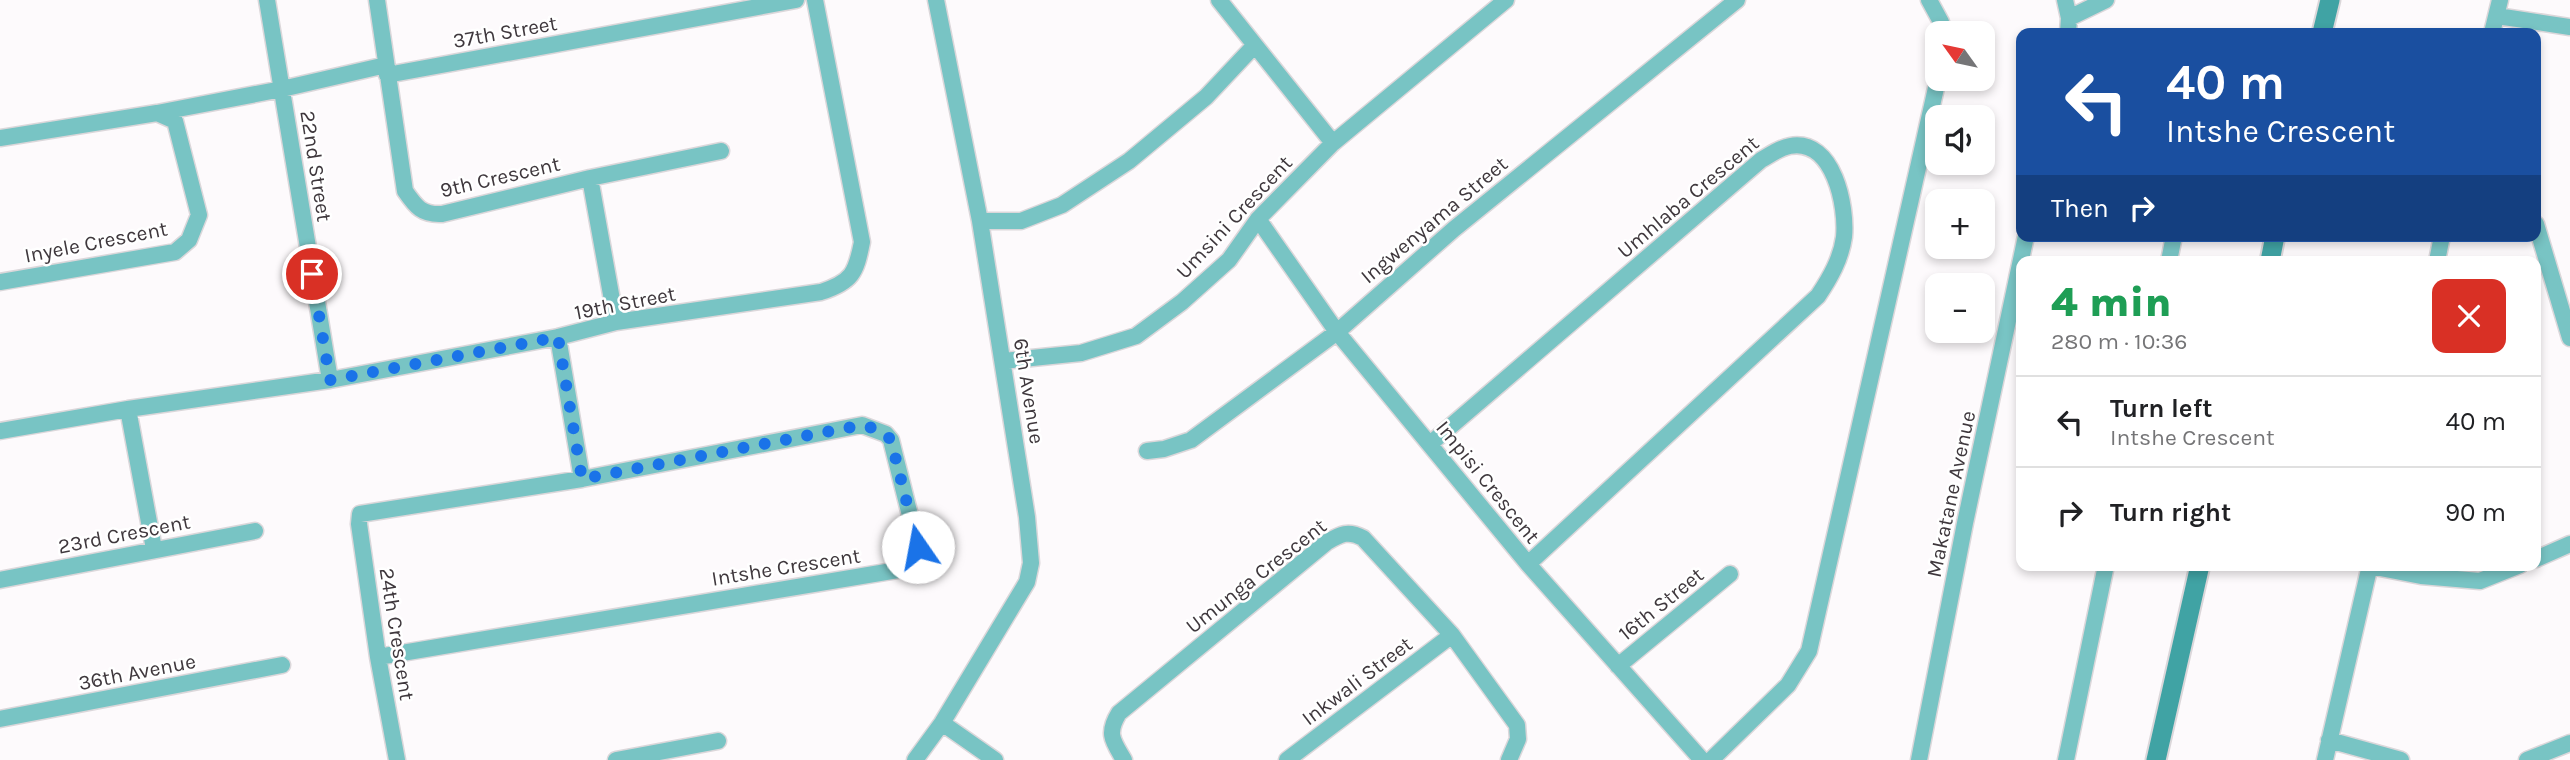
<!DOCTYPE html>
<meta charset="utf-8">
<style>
:root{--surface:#fff;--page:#f6f6f6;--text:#202124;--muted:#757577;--line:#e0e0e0}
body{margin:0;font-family:Karla,sans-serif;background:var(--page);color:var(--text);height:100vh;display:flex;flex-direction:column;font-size:26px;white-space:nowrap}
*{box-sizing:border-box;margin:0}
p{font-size:23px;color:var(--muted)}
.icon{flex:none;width:38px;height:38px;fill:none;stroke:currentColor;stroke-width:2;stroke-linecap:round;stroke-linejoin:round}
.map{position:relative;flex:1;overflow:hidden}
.details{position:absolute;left:2016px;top:256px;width:525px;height:315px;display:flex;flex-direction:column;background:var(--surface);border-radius:14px;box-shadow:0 4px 10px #0003}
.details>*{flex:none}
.top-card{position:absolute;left:2016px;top:28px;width:525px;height:214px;border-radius:14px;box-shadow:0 4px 10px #0003;background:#1a4fa0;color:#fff;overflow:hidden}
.needle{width:46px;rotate:303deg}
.buttons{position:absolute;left:1925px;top:21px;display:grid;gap:14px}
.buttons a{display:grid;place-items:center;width:70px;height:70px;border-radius:14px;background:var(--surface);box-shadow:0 4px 10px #0003;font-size:35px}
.pin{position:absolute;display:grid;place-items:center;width:60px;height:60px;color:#fff;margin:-30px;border:4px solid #fff;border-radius:50%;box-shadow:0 2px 7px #0007}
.me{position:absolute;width:77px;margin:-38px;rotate:348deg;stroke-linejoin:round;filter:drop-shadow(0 0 5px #0008)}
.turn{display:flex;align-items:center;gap:24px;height:147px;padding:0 35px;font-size:32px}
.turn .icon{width:91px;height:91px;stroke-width:2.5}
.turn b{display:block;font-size:49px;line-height:60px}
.then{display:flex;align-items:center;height:66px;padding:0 35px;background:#0003;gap:14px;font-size:26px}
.round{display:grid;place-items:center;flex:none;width:74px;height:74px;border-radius:14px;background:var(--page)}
.head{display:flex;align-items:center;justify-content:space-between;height:119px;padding:0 35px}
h1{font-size:42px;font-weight:800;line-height:52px;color:#1e9e55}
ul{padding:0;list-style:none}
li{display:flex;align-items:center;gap:21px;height:91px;padding:0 35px;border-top:2px solid var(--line)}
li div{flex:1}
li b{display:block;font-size:26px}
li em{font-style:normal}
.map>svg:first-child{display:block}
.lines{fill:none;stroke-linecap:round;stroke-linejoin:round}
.minor-casing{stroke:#dbd7da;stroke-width:19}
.secondary-casing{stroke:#dbd7da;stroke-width:23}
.minor{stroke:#78c4c4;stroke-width:16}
.secondary{stroke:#40a3a4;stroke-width:19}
.route{stroke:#1a73e8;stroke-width:12;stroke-dasharray:0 21.6}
.labels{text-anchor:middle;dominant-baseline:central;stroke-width:5;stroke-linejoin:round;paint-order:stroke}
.street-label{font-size:21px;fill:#3f383d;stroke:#fff}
</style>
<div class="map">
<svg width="2570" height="760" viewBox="0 0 2570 760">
<rect width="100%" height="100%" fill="#fdfafc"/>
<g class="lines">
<defs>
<path id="minor" d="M 267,0 L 330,380
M 377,0 L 405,191 C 416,207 422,215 442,214 L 590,178 L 721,151
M 1219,0 L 1333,143
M 1929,0 L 1941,22 L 1943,33
M 2065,0 L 2069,18 L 2068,33
M 2497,16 L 2570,27
M 2069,18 L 2106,0
M 2492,33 L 2500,0
M 387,75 L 796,0
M 157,113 L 282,89 L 386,65
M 0,138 L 157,113 L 175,121 L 199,215 L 189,240 L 175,252 L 0,282
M 590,178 L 616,322
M 1258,219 L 1337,332 L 1528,564 L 1702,760
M 980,221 L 1021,221 L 1062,205 L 1129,161 L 1206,97 L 1254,46
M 2536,224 L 2570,338
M 2169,261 L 2174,236
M 2437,261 L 2442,236
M 558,337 L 582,479
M 1003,361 L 1081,353 L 1136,336 L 1182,302 L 1229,260 L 1258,219 L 1333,143 L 1506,0
M 128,409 L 154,549
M 0,431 L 128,409 L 330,380 L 558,337 L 616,322 L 821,292 C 852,282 856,273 862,242 L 815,0
M 1430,444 L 1761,160 C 1770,155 1779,148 1790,146 C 1834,138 1847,207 1844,237 C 1841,259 1830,278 1818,296 L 1528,564
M 1147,451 L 1164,449 L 1191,440 L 1337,332 L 1454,229 L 1737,0
M 2536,559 L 2570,544
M 2370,566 L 2421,576 L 2480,581 L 2520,565
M 0,580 L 255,531
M 378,657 L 898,570 L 912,561 L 918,547 L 891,440 L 886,434 L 862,425 L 582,479 L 360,514 L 359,524 L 378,657 L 397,760
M 1618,666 L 1730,574
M 0,719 L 282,665
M 942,723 L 995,760
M 2329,740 L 2401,760
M 616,760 L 718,741
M 915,760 L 942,723 L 1027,582 L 1031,563 L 1027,517 L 980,221 L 936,0
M 1124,760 C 1113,741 1106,734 1119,713 L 1327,542 C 1341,534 1348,530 1363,538 L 1452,635 L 1517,725 L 1518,739 L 1509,760
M 1287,760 L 1452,635
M 1711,760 L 1788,685 L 1809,651 L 1938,79
M 1919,760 L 1965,523 L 2026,236
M 2066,760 L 2106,565
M 2325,760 L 2370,565
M 2527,760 L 2570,743"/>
<path id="secondary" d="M 2322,33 L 2330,0
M 2270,261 L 2275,236
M 2156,760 L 2200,565"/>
</defs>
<use href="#minor" class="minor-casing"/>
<use href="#secondary" class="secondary-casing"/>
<use href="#minor" class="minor"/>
<use href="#secondary" class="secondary"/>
</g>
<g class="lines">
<path class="route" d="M 312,274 L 330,380 L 558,337 L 582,479 L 862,425 C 873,428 883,431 891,440 L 918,547"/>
</g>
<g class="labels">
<g class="street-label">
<text transform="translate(505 32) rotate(-10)">37th Street</text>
<text transform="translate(316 166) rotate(81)">22nd Street</text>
<text transform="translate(500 177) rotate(-13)">9th Crescent</text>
<text transform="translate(1688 197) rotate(-40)">Umhlaba Crescent</text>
<text transform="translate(1234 217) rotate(-47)">Umsini Crescent</text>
<text transform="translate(1434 220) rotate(-40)">Ingwenyama Street</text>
<text transform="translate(96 242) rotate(-11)">Inyele Crescent</text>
<text transform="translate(625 303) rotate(-11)">19th Street</text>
<text transform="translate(1029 391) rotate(81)">6th Avenue</text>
<text transform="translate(1488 482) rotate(51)">Impisi Crescent</text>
<text transform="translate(1951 494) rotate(-78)">Makatane Avenue</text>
<text transform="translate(124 534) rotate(-11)">23rd Crescent</text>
<text transform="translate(786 567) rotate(-9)">Intshe Crescent</text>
<text transform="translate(1256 576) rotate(-38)">Umunga Crescent</text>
<text transform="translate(1661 604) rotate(-39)">16th Street</text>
<text transform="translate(397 634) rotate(81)">24th Crescent</text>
<text transform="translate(137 672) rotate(-11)">36th Avenue</text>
<text transform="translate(1357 681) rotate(-37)">Inkwali Street</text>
</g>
</g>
</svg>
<div class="buttons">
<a><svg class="needle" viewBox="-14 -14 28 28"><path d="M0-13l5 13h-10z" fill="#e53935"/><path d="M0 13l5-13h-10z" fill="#757577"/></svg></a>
<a><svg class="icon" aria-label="sound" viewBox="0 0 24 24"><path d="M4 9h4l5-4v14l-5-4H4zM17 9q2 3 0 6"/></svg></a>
<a>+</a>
<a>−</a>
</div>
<div class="pin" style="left:312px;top:274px;background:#d93025"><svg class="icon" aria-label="arrive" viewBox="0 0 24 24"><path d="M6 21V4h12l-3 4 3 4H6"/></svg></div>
<svg class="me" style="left:918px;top:547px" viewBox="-20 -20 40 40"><circle r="19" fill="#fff"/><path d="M0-13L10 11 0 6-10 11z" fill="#1a73e8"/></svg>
<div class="top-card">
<div class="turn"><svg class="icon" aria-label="left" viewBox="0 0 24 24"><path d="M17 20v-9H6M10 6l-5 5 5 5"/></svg><div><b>40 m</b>Intshe Crescent</div></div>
<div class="then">Then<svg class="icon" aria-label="right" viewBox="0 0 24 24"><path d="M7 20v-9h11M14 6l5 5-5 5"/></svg></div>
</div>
<section class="details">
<div class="head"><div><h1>4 min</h1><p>280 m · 10:36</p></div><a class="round" style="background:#d93025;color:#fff"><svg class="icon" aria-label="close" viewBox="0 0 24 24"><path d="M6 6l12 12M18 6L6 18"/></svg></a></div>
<ul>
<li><svg class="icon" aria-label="left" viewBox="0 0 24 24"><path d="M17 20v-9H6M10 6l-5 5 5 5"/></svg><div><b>Turn left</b><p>Intshe Crescent</p></div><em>40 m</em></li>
<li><svg class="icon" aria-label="right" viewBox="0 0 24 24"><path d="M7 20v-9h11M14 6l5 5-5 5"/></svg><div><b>Turn right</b></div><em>90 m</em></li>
</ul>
</section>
</div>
